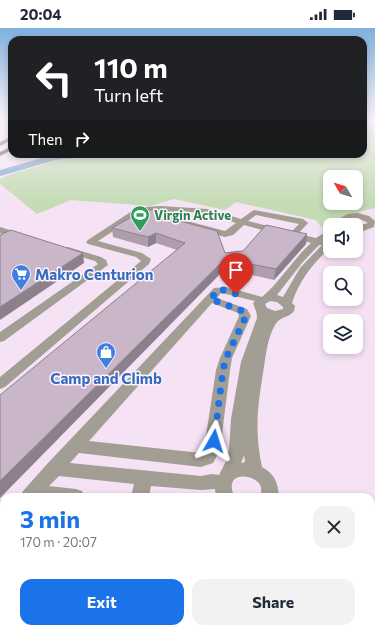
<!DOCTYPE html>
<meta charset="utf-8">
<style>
:root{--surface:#fff;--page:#f2f2f3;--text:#1f2937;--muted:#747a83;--accent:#1a73e8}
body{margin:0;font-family:Commissioner,sans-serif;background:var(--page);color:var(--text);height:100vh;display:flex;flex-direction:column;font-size:15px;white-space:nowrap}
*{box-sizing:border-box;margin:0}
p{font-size:13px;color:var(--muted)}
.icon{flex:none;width:22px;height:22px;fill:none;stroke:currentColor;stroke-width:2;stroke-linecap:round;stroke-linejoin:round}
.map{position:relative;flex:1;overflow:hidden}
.drawer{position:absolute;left:0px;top:465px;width:375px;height:140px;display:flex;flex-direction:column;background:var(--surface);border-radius:12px 12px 0 0;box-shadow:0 2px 6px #0003}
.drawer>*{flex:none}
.hud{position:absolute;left:8px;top:8px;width:359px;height:122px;border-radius:12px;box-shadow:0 2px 6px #0003;background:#202124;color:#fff;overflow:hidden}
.needle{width:26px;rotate:308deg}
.fabs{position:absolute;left:323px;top:142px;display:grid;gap:8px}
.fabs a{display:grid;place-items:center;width:40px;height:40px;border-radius:8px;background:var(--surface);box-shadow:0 2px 6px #0003;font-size:20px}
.pin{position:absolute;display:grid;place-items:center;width:34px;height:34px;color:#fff;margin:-41px -17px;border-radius:50% 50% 50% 0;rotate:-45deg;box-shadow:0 0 4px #0007}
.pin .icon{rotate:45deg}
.me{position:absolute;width:44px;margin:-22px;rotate:6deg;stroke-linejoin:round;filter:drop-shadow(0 0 3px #0008)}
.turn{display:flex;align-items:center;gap:14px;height:84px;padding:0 20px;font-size:18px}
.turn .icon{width:52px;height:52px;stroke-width:2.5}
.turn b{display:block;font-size:28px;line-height:34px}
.then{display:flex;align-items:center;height:38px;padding:0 20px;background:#0003;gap:8px;font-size:15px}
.round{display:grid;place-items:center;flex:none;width:42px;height:42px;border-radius:12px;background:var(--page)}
.overview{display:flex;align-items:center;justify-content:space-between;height:68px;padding:0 20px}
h1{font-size:24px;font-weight:700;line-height:30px;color:var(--accent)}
.primary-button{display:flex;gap:8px;margin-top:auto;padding:8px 20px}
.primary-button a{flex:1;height:46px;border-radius:12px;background:var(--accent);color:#fff;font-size:16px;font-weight:700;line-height:46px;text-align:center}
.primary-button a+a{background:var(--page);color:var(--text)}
.status{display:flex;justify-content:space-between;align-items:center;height:28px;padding:0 20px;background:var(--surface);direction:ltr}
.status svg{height:11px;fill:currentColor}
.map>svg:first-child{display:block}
.green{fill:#c4dbb4;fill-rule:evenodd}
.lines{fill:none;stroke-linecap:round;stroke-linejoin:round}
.river{fill:#81a9ca;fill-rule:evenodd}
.minor{fill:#a29e94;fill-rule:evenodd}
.highway{fill:#534a37;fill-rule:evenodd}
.wall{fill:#ad9dad}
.shaded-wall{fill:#8d808d}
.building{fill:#c9b7c9;stroke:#8d808d}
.route{stroke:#1a73e8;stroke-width:7;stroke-dasharray:0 12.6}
.labels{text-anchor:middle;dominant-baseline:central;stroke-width:3;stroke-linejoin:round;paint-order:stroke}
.far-leisure-label{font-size:13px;font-weight:bold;fill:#27864d;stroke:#fef2fe;text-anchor:start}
.shop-label{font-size:15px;font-weight:bold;fill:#366cbe;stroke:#fef2fe;text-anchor:start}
</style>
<div class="status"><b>20:04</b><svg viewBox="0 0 49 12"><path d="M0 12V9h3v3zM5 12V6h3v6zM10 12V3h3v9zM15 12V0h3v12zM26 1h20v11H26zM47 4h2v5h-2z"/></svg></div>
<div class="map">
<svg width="375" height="605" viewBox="0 0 375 605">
<rect width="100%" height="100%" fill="#f5e2f5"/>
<path class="green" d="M 363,92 L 375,96 L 375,180 L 362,183 L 322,200 L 316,192 L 236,174 L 225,182 L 174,171 L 150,178 L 71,172 L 37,186 L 0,156 L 0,151 L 14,145 L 59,132 L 99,126 L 125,126 L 136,128 L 154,126 L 363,126 ZM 330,149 L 356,149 L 356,175 L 330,175 Z"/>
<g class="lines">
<path class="river" d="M 56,126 L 88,126 L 83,129 L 56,132 L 0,148 L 0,142 Z"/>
<path class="minor" d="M 0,91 L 6,91 L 0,94 Z
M 161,178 L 208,181 L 241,191 L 254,182 L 303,191 L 308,195 L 298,206 L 316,210 L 330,201 L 330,208 L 324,212 L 330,212 L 330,220 C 313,235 299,253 292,275 L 295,278 L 294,283 C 289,290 280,288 275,297 C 268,309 266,325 264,339 C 258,375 254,402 262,439 C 275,446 278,455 279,469 L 261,469 C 261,465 262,460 260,457 C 256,448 234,444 232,456 C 231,460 233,465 234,469 L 216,469 L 215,461 L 201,462 L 151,458 L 149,469 L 131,469 L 134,456 L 59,448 L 49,458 L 76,461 L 82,463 L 85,469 L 20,469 L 23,463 L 48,435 L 214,260 L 226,259 L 262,269 C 281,253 293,231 311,215 L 244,197 L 233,207 L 225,209 L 181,197 L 177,191 L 162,185 L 161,182 L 146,183 L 138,187 L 98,213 L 142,225 L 151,231 L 149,236 L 5,359 L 0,361 L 0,349 L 141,233 L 136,229 L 88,216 L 86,214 L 88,212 L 132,183 L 145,179 ZM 173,183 L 207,185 L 236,195 L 225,203 L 187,193 L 183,187 ZM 256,187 L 299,196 L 291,204 L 248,193 ZM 319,217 L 322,217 L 300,240 L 283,269 L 277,267 L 302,235 ZM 221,265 L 255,273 L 253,275 C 255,281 257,284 257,290 L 241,334 L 231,391 L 229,421 L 226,433 L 219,447 L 212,446 L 201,448 L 70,435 L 79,425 L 201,439 L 213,435 L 220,422 L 230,342 L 232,330 L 251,288 L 247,281 L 217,270 ZM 270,273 L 277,274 L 283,279 L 283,281 L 275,283 L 267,280 L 265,276 ZM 212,275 L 238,285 L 239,288 L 220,330 L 216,342 L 204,421 L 201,425 L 89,413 ZM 244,427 L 245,434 L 241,435 Z
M 358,185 L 369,188 L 375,193 L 374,199 L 363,203 L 356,202 L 356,197 L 354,197 C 359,196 363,197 368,195 L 358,190 L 347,192 L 352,197 L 343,197 L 339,191 L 347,186 Z
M 0,199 L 25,207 L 26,209 L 22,212 L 0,205 Z
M 68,219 L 101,229 L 106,232 L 108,237 L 4,313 L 0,314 L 0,304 L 98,236 L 95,233 L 65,224 L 63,222 Z
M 4,487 L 4,508 L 0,510 L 0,489 Z
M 222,601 L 244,601 L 244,605 L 222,605 Z
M 254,601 L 276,601 L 277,605 L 255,605 Z"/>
<path class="highway" d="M 12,108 L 12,112 L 0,118 L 0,114 Z
M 12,118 L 12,122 L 0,128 L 0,124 Z"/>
</g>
<path class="wall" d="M 176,192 L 225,225 L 306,216 L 274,252 L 225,241 L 177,222 L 156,215 L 148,219 L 113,209 L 112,200 Z"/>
<path class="shaded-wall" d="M 156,205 L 156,215 L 148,219 L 148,209 Z
M 307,206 L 306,216 L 274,252 L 276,241 Z
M 83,225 L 84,235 L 0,292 L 0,279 Z
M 225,231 L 225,241 L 0,470 L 0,453 Z"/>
<path class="building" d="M 146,181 L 176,187 L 176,192 L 217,203 L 225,225 L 243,223 L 266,197 L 307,206 L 276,241 L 225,231 L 0,453 L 0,367 L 185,215 L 156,205 L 148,209 L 112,200 Z
M 11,202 L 83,225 L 0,279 L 0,207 Z"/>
<linearGradient id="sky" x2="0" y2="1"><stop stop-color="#7fb0dc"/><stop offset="0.52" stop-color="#faf2fa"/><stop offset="1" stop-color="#faf2fa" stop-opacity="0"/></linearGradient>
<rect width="375" height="176" fill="url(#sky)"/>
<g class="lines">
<path class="route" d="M 214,413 L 223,342 L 226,330 L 246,288 L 243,283 L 210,271 L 220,261 L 236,266"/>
</g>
<defs>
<symbol id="stadium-pin" viewBox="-11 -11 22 30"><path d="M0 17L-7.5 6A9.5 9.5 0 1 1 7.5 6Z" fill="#2e9e5b" stroke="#fef2fe"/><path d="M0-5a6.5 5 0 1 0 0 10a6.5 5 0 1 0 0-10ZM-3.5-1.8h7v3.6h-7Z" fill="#fff"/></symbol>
<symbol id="supermarket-pin" viewBox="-11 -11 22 30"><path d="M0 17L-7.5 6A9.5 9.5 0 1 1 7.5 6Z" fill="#3f7fe0" stroke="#fef2fe"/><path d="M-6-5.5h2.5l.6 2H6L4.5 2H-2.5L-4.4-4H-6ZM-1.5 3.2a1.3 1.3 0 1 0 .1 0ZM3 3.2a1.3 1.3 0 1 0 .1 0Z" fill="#fff"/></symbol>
<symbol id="shop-pin" viewBox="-11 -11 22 30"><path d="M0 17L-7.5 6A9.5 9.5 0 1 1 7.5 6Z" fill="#3f7fe0" stroke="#fef2fe"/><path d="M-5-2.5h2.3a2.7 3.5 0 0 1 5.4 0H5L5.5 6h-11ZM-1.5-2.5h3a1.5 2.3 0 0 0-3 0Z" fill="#fff"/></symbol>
</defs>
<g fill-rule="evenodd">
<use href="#stadium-pin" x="129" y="176" width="22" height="30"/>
<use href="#supermarket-pin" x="10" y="235" width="22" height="30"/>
<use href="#shop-pin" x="95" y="313" width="22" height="30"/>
</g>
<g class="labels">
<g class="far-leisure-label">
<text x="154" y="187">Virgin Active</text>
</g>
<g class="shop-label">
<text x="35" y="246">Makro Centurion</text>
<text x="106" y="350" text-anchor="middle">Camp and Climb</text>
</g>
</g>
</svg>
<div class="fabs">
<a><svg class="needle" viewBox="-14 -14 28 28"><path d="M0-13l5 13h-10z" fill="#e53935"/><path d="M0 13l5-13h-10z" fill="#747a83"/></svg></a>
<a><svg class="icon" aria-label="sound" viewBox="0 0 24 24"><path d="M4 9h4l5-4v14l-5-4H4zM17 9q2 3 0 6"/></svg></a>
<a><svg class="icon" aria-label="search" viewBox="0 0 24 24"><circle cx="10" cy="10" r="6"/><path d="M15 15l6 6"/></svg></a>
<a><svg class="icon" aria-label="layers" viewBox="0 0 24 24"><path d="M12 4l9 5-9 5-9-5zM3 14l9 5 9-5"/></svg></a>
</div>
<div class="pin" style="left:236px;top:266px;background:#d93025"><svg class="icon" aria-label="arrive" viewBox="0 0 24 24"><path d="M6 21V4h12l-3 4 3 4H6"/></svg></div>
<svg class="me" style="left:214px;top:413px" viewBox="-20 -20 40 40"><path d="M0-17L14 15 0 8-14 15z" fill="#1a73e8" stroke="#fff" stroke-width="4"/></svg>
<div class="hud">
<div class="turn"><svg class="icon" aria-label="left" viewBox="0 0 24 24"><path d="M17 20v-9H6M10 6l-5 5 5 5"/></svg><div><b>110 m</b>Turn left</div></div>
<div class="then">Then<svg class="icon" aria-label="right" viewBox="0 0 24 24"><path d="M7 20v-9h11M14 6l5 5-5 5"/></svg></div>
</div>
<section class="drawer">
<div class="overview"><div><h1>3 min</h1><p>170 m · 20:07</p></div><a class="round"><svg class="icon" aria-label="close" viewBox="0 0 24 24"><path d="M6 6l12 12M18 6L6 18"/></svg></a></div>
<div class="primary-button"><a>Exit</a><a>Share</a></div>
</section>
</div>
